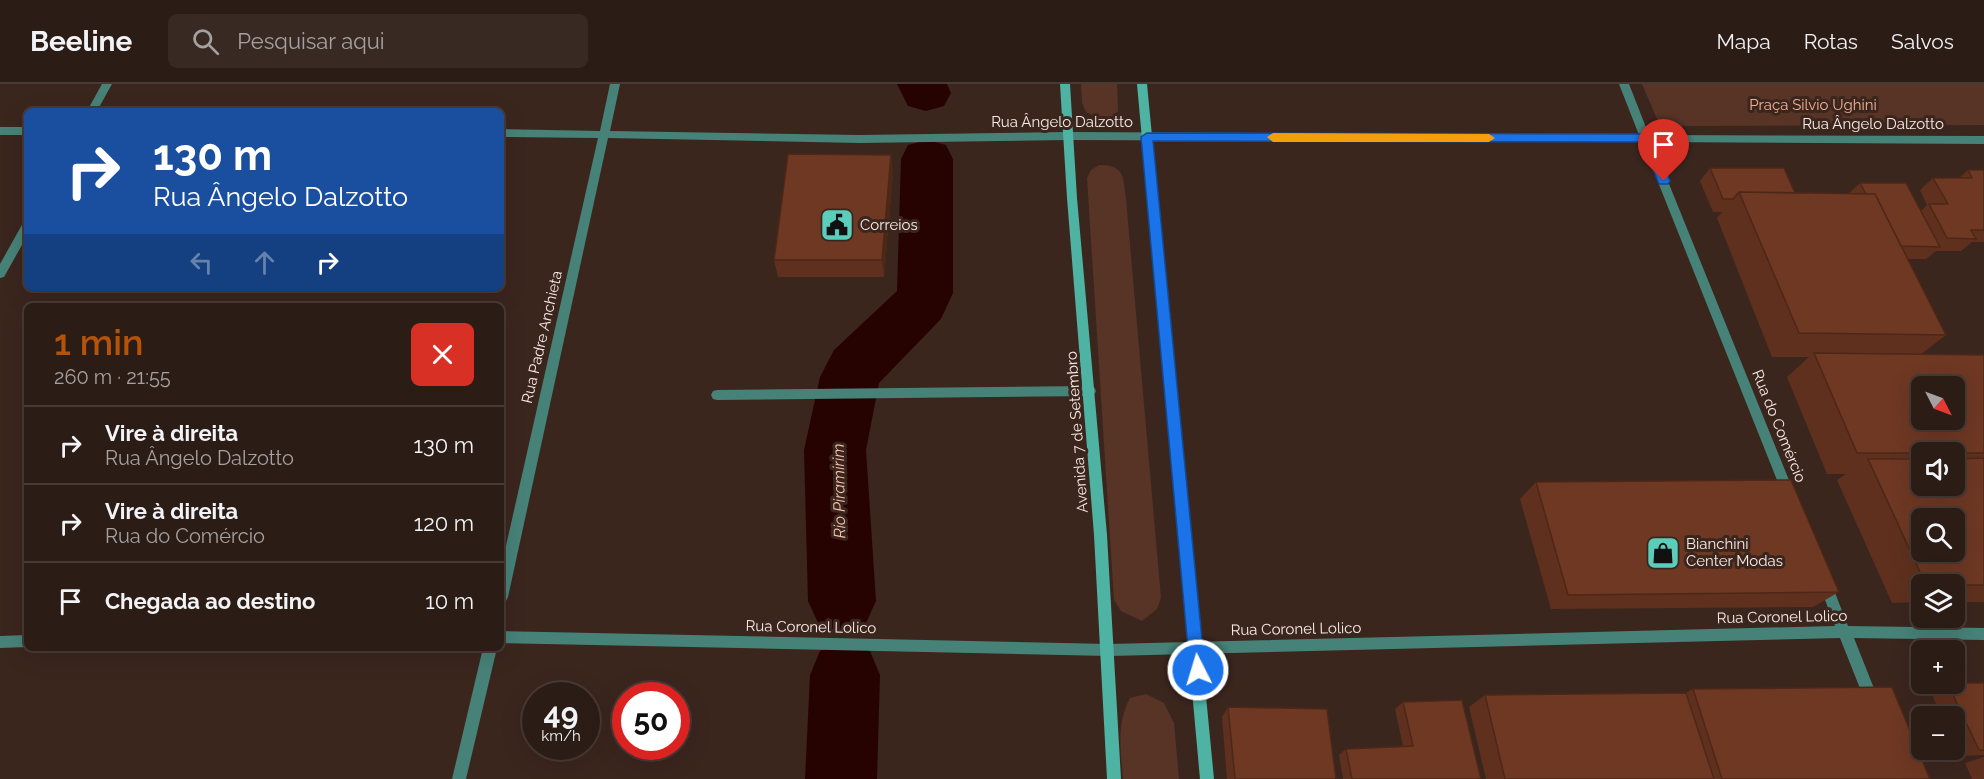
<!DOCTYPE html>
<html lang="pt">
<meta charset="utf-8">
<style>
:root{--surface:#2c1c16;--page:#382923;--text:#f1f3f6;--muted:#a6a1a1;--line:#483a35;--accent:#b45309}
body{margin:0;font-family:Raleway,sans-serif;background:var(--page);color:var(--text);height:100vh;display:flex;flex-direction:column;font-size:22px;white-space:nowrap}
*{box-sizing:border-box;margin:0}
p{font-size:20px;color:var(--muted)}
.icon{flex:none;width:33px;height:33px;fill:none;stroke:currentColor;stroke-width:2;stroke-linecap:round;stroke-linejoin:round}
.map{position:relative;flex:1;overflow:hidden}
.drawer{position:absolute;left:24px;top:219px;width:480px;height:348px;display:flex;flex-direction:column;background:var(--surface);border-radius:9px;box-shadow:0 6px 24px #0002,0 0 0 2px var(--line)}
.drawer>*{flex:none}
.top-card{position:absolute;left:24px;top:24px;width:480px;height:183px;border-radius:9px;box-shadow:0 6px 24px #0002,0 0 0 2px var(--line);background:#1a4fa0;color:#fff;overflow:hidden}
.needle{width:39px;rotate:132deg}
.tools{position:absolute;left:1911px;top:292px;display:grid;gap:12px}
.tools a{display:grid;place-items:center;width:54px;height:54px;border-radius:9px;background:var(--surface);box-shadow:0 6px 24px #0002,0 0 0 2px var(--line);font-size:30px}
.speed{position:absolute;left:522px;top:598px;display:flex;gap:12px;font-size:30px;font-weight:700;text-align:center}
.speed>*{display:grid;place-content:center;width:78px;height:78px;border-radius:50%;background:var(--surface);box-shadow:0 6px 24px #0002,0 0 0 2px var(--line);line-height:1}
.speed small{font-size:15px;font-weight:400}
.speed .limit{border:9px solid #d22;background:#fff;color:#111}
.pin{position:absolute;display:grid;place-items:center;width:51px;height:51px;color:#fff;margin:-62px -26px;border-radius:50% 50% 50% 0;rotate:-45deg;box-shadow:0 0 6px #0007}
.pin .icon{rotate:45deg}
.me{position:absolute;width:66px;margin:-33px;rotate:355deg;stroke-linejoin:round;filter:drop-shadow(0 0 4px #0008)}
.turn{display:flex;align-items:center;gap:21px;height:126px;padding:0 30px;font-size:27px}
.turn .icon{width:78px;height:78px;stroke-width:2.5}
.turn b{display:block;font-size:42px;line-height:51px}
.lanes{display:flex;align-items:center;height:57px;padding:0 30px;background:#0003;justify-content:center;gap:30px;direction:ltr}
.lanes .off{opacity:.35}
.round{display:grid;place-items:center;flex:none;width:63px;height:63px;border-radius:9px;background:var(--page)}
.summary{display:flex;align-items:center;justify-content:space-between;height:102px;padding:0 30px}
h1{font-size:36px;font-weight:600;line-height:45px;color:var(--accent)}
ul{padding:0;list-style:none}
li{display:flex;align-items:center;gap:18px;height:78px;padding:0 30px;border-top:2px solid var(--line)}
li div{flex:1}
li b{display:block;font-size:22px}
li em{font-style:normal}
header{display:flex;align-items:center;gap:36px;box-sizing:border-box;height:84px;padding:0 30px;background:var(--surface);border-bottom:2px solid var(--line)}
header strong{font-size:28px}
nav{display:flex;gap:33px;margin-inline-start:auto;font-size:21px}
.search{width:420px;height:54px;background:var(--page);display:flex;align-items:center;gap:15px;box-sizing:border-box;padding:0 21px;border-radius:9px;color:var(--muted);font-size:22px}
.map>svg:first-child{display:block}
.green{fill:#573426}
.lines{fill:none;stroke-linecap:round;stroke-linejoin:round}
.river{fill:#260300;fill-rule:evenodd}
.street{fill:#478278;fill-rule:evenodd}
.secondary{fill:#4eb3a3;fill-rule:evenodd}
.wall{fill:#5f301e;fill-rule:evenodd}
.shaded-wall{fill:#4d2718}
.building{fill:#6e3823;stroke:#4d2718;stroke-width:1.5;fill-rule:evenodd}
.route{fill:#1a73e8;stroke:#114b97;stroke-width:1.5}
.slow{fill:#f59e0b}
.labels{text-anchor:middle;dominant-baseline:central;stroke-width:6;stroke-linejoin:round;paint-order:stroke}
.park-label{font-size:15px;fill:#f4ae93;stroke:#3b261e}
.street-label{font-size:15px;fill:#f8eae4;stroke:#3b261e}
.poi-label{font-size:15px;fill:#f8eae4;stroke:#3b261e;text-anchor:start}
.water-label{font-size:16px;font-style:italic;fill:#f7c2ad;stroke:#3b261e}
</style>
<header>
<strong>Beeline</strong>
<div class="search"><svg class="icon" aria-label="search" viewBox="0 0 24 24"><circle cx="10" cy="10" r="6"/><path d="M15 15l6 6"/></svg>Pesquisar aqui</div>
<nav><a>Mapa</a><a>Rotas</a><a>Salvos</a></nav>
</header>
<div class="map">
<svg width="1984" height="695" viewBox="0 0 1984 695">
<rect width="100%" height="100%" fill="#3b261e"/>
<path class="green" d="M 1081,0 L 1117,0 L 1118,27 L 1110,35 L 1098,34 L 1086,28 L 1082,19 Z
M 1642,0 L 1984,0 L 1984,41 L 1660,42 Z
M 1099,81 C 1125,81 1123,93 1126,115 L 1161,514 L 1157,525 L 1142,537 L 1121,527 L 1114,516 L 1087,94 L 1091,86 Z
M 1146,610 L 1164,619 L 1174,639 L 1179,695 L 1123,695 C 1121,666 1116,640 1130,614 Z"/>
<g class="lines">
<path class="river" d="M 897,0 L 947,0 L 951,9 L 944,22 L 926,27 L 908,22 Z
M 927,56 L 946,61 L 953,75 L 953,209 L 941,235 L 879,299 L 866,366 L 876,517 L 866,539 L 842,549 L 818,539 L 808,517 L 804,366 L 820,293 L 834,266 L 897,207 L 901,75 L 908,61 Z
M 845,557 L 870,567 L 880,591 L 877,695 L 805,695 L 810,591 L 820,567 Z"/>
<path class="street" d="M 102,0 L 112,0 L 97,27 L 87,27 Z
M 610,0 L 620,0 L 610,47 L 860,51 L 1067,48 L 1639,51 L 1619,0 L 1629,0 L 1649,51 L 1984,52 L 1984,60 L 1652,58 L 1795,411 L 1793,415 L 1789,417 L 1785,415 L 1783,411 L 1642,58 L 1067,56 L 860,59 L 608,54 L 508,513 L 506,517 L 501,519 L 501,484 L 598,54 L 501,53 L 501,45 L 600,47 Z
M 0,43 L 27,43 L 27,51 L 0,51 Z
M 27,138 L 27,152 L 4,193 L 0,194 L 0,180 L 23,139 Z
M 1090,302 L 1094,303 L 1096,307 L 1094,311 L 1090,312 L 717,316 L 713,315 L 711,311 L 713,307 L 717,306 Z
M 1825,494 L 1830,496 L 1848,542 L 1984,544 L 1984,556 L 1854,554 L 1879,617 L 1877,622 L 1872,624 L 1867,622 L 1840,554 L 1109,572 L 501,559 L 501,547 L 1109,560 L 1835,542 L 1819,500 L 1820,496 Z
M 27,551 L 27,563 L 0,564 L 0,552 Z
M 483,564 L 497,564 L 466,695 L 452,695 Z"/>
<path class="secondary" d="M 1060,0 L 1070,0 L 1077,114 L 1107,451 L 1121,695 L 1107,695 L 1094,451 L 1067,114 Z
M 1137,0 L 1147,0 L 1214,695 L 1200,695 Z"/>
</g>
<path class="wall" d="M 891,71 L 893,89 L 884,193 L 778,193 L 774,176 Z
M 1710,84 L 1795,109 L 1849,109 L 1860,99 L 1921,127 L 1927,121 L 1920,106 L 1933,94 L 1959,94 L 1968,86 L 1984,86 L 1984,158 L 1972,158 L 1961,167 L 1936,167 L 1926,175 L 1907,175 L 1946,251 L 1920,271 L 1984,271 L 1984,518 L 1954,518 L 1954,501 L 1922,501 L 1922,518 L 1892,519 L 1837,396 L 1846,390 L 1827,390 L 1787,293 L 1809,273 L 1772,273 L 1717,134 L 1722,128 L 1713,128 L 1700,97 ZM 1922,369 L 1954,369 L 1954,402 L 1922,402 Z
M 1536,398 L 1839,508 L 1813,523 L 1551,525 L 1520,415 Z
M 1984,599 L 1984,671 L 1960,672 L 1954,661 L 1954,633 L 1942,633 L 1930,606 L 1945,600 Z
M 1693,605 L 1930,695 L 1486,695 L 1469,623 L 1485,611 L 1685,609 Z
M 1403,618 L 1481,695 L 1343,695 L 1339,671 L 1346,665 L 1403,662 L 1395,625 Z
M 1228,623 L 1336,695 L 1227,695 L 1222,633 Z
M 1984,673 L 1984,695 L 1972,695 L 1965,679 Z"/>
<path class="shaded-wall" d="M 891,71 L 893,89 L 884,193 L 882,176 Z"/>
<path class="building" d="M 788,70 L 891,71 L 882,176 L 774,176 Z
M 1710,84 L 1784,84 L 1795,109 L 1739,108 L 1733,115 L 1723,115 Z
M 1968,86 L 1984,86 L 1984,146 L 1971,146 L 1976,155 L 1947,154 L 1929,120 L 1948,120 L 1933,94 L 1972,94 Z
M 1860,99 L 1906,99 L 1940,163 L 1901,162 L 1875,110 L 1866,110 Z
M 1739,108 L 1875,110 L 1946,251 L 1799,249 Z
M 1814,269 L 1984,271 L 1984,369 L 1857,369 ZM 1922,303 L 1954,303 L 1954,336 L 1922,336 Z
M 1984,374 L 1984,501 L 1926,501 L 1868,375 L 1922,375 L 1922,402 L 1954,402 L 1954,375 ZM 1922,435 L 1954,435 L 1954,468 L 1922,468 Z
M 1791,396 L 1839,508 L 1568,511 L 1536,398 Z
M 1954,599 L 1984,599 L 1984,666 L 1979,666 L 1948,600 L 1954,600 Z
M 1892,603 L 1930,695 L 1722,695 L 1693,605 Z
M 1686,609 L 1714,695 L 1505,695 L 1485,611 Z
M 1462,616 L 1481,695 L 1352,695 L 1346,665 L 1413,662 L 1403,618 Z
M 1228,623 L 1327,625 L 1336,695 L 1235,695 Z"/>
<path class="route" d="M 1147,49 L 1647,50 L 1652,54 L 1670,97 L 1668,100 L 1659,100 L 1642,58 L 1153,57 L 1205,586 L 1203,591 L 1198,593 L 1192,591 L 1190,586 L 1141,53 Z"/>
<path class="slow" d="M 1273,49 L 1489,50 L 1495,54 L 1489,58 L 1273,58 L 1267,53 Z"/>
<defs>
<symbol id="civic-square" viewBox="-11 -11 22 22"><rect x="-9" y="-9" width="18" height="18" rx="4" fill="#5bcebb" stroke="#3b261e"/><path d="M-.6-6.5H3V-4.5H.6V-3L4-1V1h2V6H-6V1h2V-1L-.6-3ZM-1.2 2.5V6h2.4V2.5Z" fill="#111"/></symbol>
<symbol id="shop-square" viewBox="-11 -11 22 22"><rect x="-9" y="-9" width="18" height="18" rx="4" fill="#5bcebb" stroke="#3b261e"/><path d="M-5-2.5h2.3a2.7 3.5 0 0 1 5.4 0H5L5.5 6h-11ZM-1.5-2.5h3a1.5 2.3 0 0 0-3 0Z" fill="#111"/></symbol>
</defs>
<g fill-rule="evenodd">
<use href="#civic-square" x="818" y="122" width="38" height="38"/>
<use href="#shop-square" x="1644" y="450" width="38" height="38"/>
</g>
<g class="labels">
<g class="park-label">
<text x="1813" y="21">Praça Silvio Ughini</text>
</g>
<g class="street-label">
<text x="1062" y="38">Rua Ângelo Dalzotto</text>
<text x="1873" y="40">Rua Ângelo Dalzotto</text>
<text transform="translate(542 253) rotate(-77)">Rua Padre Anchieta</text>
<text transform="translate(1779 342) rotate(68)">Rua do Comércio</text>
<text transform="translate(1077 348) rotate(-94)">Avenida 7 de Setembro</text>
<text transform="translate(1782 533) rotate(-1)">Rua Coronel Lolico</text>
<text transform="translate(811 543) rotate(1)">Rua Coronel Lolico</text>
<text transform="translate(1296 545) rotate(-1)">Rua Coronel Lolico</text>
</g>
<g class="poi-label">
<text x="860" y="141">Correios</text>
<text x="1686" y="460">Bianchini<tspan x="1686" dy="17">Center Modas</tspan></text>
</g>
<g class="water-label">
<text transform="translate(839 407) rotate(-91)">Rio Piramirim</text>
</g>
</g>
</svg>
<div class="tools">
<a><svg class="needle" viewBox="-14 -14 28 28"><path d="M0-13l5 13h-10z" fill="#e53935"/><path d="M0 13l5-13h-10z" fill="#a6a1a1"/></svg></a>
<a><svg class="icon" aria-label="sound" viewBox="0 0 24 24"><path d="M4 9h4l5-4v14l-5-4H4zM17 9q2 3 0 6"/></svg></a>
<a><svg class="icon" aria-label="search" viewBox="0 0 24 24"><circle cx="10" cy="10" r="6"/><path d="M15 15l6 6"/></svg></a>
<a><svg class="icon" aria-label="layers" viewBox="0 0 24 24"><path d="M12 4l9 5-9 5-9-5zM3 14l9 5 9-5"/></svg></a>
<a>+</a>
<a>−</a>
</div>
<div class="speed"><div>49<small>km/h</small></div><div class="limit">50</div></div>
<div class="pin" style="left:1664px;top:97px;background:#d93025"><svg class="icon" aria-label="arrive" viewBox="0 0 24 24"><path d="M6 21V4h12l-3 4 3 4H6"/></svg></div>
<svg class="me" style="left:1198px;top:586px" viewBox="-20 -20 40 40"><circle r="17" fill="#1a73e8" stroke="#fff" stroke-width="3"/><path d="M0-11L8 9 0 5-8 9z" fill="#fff"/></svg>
<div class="top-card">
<div class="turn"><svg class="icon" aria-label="right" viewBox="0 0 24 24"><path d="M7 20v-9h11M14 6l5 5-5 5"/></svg><div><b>130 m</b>Rua Ângelo Dalzotto</div></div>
<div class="lanes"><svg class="icon off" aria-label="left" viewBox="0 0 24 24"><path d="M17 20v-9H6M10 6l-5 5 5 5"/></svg><svg class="icon off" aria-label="ahead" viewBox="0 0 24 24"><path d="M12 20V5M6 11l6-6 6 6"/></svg><svg class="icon" aria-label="right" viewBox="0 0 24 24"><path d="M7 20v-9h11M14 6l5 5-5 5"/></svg></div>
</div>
<section class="drawer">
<div class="summary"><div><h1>1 min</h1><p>260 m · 21:55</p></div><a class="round" style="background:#d93025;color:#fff"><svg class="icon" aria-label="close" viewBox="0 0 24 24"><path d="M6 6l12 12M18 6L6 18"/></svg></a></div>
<ul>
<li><svg class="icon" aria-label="right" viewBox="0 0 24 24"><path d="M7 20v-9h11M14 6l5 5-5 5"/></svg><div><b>Vire à direita</b><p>Rua Ângelo Dalzotto</p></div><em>130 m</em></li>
<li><svg class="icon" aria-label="right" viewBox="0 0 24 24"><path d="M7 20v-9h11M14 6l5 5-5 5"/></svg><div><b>Vire à direita</b><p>Rua do Comércio</p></div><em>120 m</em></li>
<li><svg class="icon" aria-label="arrive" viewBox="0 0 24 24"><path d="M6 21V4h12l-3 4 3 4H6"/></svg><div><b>Chegada ao destino</b></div><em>10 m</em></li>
</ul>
</section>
</div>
